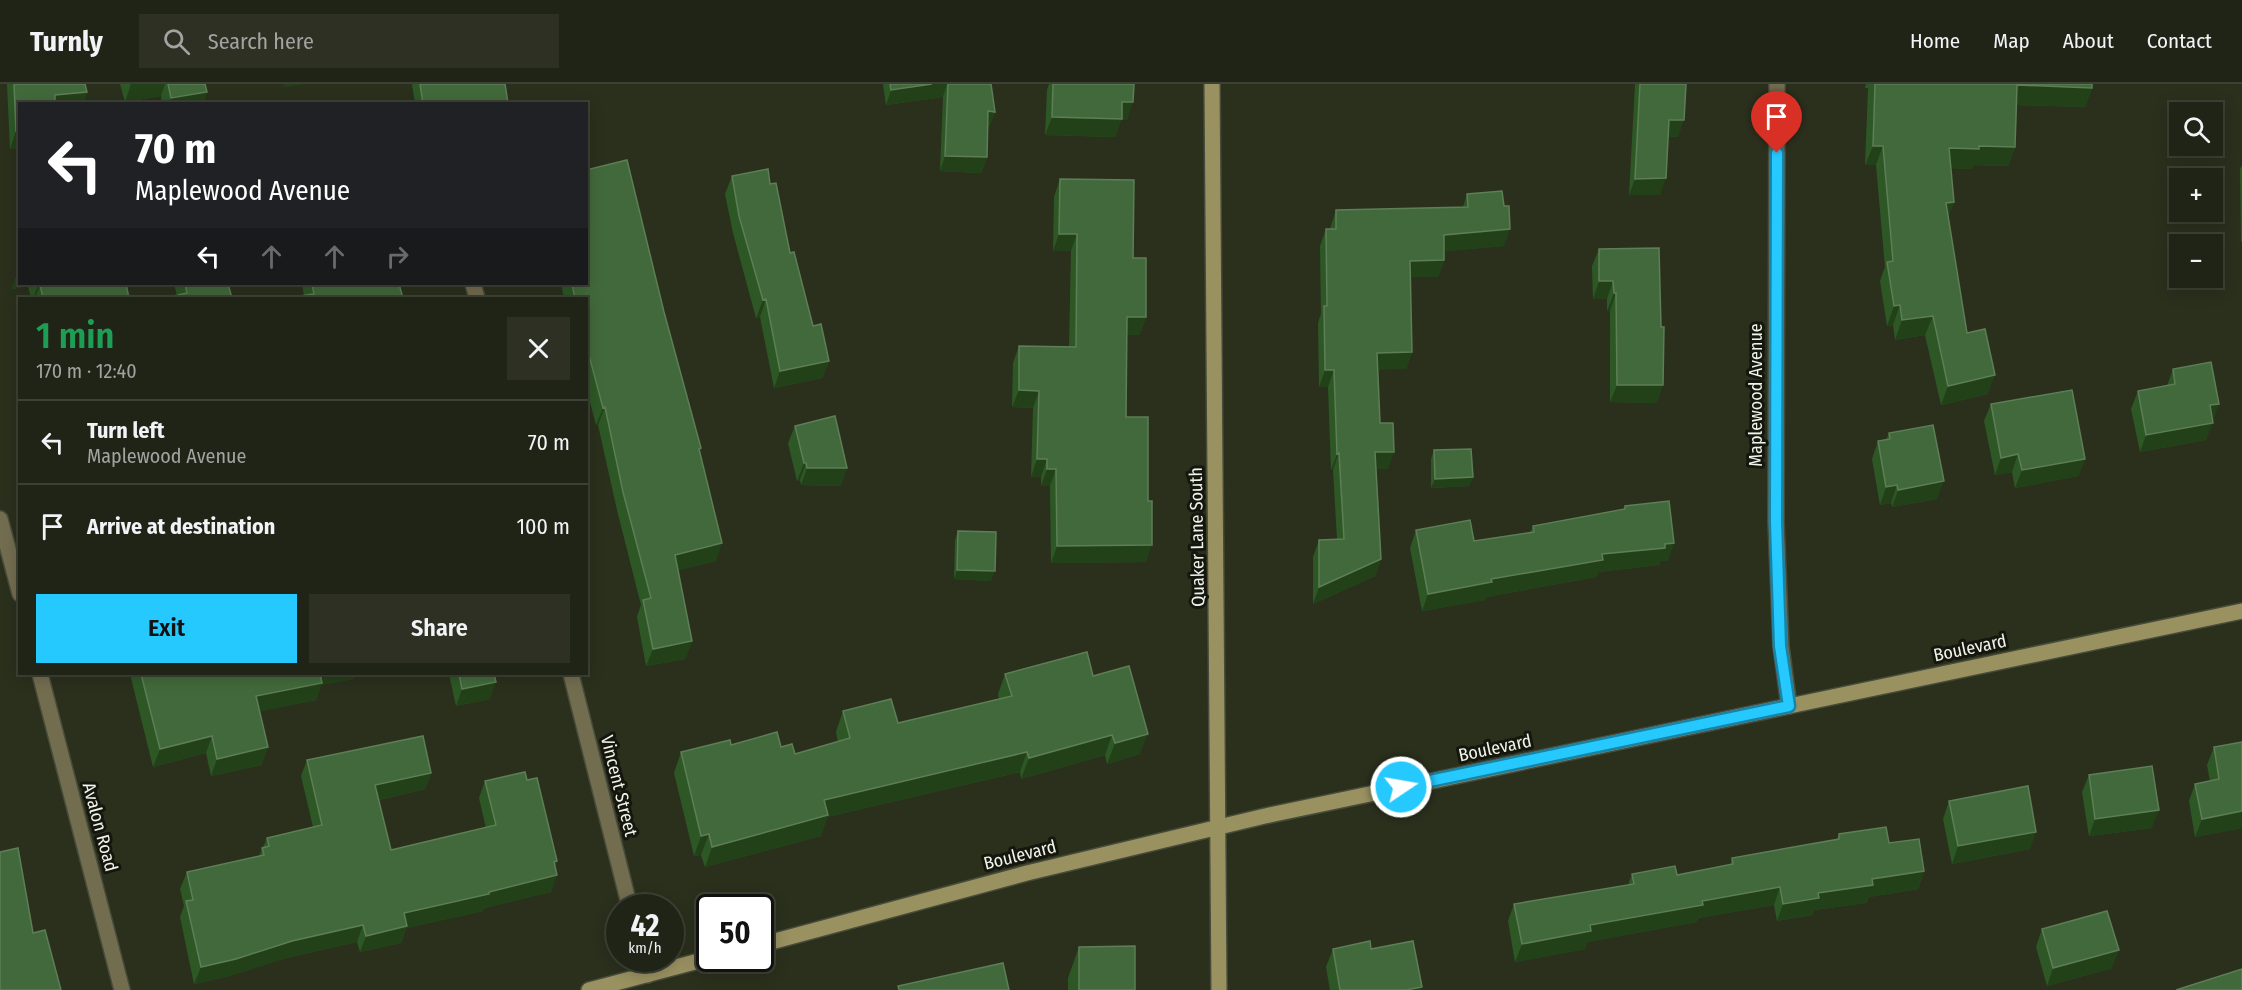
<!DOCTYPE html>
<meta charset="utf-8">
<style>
:root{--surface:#202416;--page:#2d3023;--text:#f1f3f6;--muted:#a2a4a1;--line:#3d4135;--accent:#25c9fe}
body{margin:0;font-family:"Fira Sans Condensed",sans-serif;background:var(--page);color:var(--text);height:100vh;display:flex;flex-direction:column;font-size:22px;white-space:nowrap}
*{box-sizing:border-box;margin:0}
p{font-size:20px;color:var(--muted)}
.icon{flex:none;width:33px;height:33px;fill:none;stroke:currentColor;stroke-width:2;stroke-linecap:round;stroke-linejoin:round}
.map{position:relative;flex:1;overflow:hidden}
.sheet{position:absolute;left:18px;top:213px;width:570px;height:378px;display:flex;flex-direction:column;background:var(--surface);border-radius:0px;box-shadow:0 3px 15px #0003,0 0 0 2px var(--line)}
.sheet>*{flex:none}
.banner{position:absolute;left:18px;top:18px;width:570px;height:183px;border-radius:0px;box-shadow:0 3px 15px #0003,0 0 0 2px var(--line);background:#202124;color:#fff;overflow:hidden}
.fabs{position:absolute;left:2169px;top:18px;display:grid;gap:12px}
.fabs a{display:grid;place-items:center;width:54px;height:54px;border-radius:0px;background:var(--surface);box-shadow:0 3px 15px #0003,0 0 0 2px var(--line);font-size:30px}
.speed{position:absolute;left:606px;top:810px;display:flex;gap:12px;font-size:30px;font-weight:700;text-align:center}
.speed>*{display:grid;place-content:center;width:78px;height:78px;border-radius:50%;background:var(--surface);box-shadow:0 3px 15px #0003,0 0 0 2px var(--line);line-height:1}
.speed small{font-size:15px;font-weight:400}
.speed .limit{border:3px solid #111;border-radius:9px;background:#fff;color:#111}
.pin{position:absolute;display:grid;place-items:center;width:51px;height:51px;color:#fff;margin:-62px -26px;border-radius:50% 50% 50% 0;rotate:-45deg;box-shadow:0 0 6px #0007}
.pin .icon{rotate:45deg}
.me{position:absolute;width:66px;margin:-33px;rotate:78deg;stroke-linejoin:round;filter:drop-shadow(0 0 4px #0008)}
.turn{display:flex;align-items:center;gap:21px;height:126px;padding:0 18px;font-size:27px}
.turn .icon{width:78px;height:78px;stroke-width:2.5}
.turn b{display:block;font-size:42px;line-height:51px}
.lanes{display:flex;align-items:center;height:57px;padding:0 18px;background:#0003;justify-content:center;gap:30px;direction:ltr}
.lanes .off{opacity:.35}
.round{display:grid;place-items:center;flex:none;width:63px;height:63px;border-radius:0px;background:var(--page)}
.overview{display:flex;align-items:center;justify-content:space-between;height:102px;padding:0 18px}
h1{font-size:36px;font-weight:600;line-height:45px;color:#1e9e55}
.action{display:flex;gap:12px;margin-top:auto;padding:12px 18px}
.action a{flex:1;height:69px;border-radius:0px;background:var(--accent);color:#111;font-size:24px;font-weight:600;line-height:69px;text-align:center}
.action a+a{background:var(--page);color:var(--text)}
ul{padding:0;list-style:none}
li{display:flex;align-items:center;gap:18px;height:84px;padding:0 18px;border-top:2px solid var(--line)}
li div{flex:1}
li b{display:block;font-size:22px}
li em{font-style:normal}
header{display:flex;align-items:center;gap:36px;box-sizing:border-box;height:84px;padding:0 30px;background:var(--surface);border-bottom:2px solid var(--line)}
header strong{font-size:28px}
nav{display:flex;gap:33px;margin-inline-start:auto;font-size:21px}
.search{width:420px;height:54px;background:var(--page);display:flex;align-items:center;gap:15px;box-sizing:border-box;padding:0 21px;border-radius:0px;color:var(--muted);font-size:22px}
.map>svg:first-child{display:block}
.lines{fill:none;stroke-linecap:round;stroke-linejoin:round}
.minor-casing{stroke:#474b3a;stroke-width:18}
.secondary-casing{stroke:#474b3a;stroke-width:18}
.minor{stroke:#736d50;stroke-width:15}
.secondary{stroke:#9a9161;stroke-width:15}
.wall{fill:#2d5826}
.shaded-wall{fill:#234119}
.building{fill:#42693b;stroke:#5d7e56;stroke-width:1.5}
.route-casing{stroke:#1883a5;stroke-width:15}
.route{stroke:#25c9fe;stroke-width:10}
.labels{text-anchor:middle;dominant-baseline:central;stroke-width:6;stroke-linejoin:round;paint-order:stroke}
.street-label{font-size:18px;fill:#f1f4e9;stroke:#15170f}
</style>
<header>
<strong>Turnly</strong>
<div class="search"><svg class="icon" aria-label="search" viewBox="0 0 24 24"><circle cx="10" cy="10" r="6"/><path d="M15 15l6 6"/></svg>Search here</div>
<nav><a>Home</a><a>Map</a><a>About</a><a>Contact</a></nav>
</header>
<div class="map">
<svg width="2242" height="906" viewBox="0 0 2242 906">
<rect width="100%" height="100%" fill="#2b301d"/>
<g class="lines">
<defs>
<path id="minor" d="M 1777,0 L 1776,438 L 1781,562 L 1789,622
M 473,200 L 477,214
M 0,435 L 20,510
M 40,590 L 122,906
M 571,590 L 630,824
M 644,874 L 648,891"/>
<path id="secondary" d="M 1212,0 L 1219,906
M 760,861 L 1027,789 L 1265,732 L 2242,527
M 589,906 L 710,874"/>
</defs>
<use href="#minor" class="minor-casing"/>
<use href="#secondary" class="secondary-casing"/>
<use href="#minor" class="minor"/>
<use href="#secondary" class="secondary"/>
</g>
<path class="wall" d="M 7,0 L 85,0 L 87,8 L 83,20 L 20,20 L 20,65 L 10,65 Z
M 120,0 L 205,0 L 207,8 L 203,20 L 162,20 L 161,12 L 125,18 Z
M 412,0 L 505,0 L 508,19 L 415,20 Z
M 883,0 L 991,0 L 995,28 L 989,43 L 988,43 L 987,73 L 981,89 L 940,87 L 943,13 L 886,21 Z
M 1049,0 L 1134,0 L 1127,36 L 1121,36 L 1115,53 L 1045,51 L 1047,6 Z
M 1635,0 L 1686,0 L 1678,53 L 1668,52 L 1660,111 L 1629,111 Z
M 1866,0 L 2092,0 L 2092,4 L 2085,23 L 2017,21 L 2015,63 L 2008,82 L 1973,81 L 1972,85 L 1951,84 L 1954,118 L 1948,133 L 1967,249 L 1988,310 L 1941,321 L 1925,251 L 1895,256 L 1893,241 L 1887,242 L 1880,197 L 1885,183 L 1876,81 L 1865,81 L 1868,4 L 1865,4 Z
M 2242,81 L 2242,158 L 2241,158 L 2240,85 Z
M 732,92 L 770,100 L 790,169 L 813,242 L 829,277 L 822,294 L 774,304 L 760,233 L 756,234 L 733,149 L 725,110 Z
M 1060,95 L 1133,174 L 1146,233 L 1139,251 L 1126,250 L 1126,333 L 1146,478 L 1051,479 L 1050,402 L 1041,402 L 1041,393 L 1031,393 L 1033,324 L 1012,323 L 1013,279 L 1019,262 L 1069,262 L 1071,167 L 1053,167 L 1054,113 Z
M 1467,110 L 1504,162 L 1444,167 L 1444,176 L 1438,193 L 1410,193 L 1412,268 L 1406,285 L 1377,285 L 1380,339 L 1388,385 L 1376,385 L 1381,475 L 1375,492 L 1313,520 L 1313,473 L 1319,456 L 1337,455 L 1333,386 L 1331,386 L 1328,303 L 1319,303 L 1318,239 L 1321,230 L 1320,162 L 1326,145 L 1330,145 L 1336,126 L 1463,123 Z
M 1659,164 L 1657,319 L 1610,318 L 1610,227 L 1607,227 L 1607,215 L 1593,215 L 1592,182 L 1599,165 Z
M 20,181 L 20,200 L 126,200 L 129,214 L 31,214 L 28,202 L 12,205 Z
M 174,200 L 228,200 L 177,211 Z
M 302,200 L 399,200 L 304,212 Z
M 561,200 L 586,200 L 664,228 L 701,364 L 699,367 L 716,477 L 678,486 L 692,557 L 685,575 L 646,582 L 637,533 L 641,521 L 617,426 L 598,341 L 596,341 L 586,303 L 586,214 L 564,214 Z
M 2173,285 L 2212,337 L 2206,356 L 2140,368 L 2131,325 L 2138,307 L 2167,302 Z
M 1991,320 L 2085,375 L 2078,392 L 2015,404 L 2012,388 L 1995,391 L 1984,337 Z
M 795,342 L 841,402 L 801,401 L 800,396 L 797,397 L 788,359 Z
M 1889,349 L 1937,415 L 1892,423 L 1891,419 L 1880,421 L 1872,375 L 1878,357 L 1886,356 Z
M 1434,366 L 1473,393 L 1469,402 L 1431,404 L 1431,375 Z
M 1625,422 L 1668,477 L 1660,477 L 1659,481 L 1598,488 L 1596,493 L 1486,513 L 1485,516 L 1422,527 L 1410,464 L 1416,446 L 1474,457 L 1530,449 L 1533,442 L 1623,426 Z
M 958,447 L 991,497 L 954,495 L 955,456 Z
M 130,590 L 355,590 L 353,595 L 321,601 L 316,616 L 260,627 L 262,681 L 211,692 L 206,669 L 153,683 Z
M 449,590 L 494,590 L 490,615 L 456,622 Z
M 1005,590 L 1093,592 L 1140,670 L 1107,680 L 1105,671 L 1021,695 L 1020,688 L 827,733 L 821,752 L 705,783 L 701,771 L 694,772 L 674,689 L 681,668 L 731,661 L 781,663 L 795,670 L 838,658 L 836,648 L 843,627 L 898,639 L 999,615 L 998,610 Z
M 2242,658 L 2242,744 L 2195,753 L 2189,717 L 2195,700 L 2210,697 L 2207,681 L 2214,663 Z
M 307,676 L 431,689 L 425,705 L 379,716 L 391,766 L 486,744 L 479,714 L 485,697 L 527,696 L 557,777 L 555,783 L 551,808 L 484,824 L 483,827 L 406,844 L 401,859 L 360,868 L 357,858 L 286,874 L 229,892 L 194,900 L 180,833 L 184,822 L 180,805 L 187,788 L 259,772 L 267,754 L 313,743 L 301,692 Z
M 2089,691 L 2152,744 L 2089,752 L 2082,708 Z
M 1949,717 L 2030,765 L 1952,780 L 1943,735 Z
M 1839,750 L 1889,759 L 1924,787 L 1918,805 L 1869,813 L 1866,819 L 1814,826 L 1812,831 L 1777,837 L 1774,821 L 1698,834 L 1696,838 L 1587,858 L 1585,865 L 1515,878 L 1508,837 L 1514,820 L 1628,801 L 1632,790 L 1677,791 L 1730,781 L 1732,774 L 1837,755 Z
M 2042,845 L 2112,884 L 2047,902 L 2036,863 Z
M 1079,863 L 1135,906 L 1068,906 L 1068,894 Z
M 1333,865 L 1421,906 L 1330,906 L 1326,883 Z"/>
<path class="shaded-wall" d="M 131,0 L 165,0 L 161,12 L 125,18 Z
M 285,0 L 303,0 L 284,3 Z
M 932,0 L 947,0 L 943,13 L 886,21 L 891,6 Z
M 2017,1 L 2092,4 L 2085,23 L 2010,21 Z
M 87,8 L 83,20 L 52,20 L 55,11 Z
M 207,8 L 203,20 L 168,20 L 171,14 Z
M 1122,18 L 1133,18 L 1127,36 L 1121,36 L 1115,53 L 1045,51 L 1052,33 Z
M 988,27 L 995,28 L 989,43 L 983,43 Z
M 1669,36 L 1684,36 L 1678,53 L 1663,52 Z
M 16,47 L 20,47 L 20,65 L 10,65 Z
M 1873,62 L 1883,62 L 1876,81 L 1865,81 Z
M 1979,62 L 2015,63 L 2008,82 L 1973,81 L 1972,85 L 1942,84 L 1949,64 Z
M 945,72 L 987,73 L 981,89 L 940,87 Z
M 1666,94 L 1660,111 L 1629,111 L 1635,95 Z
M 1954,118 L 1947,137 L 1946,119 Z
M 1510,145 L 1504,162 L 1438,168 L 1444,151 Z
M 1059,150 L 1077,150 L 1071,167 L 1053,167 Z
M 1444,176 L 1438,193 L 1404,193 L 1410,177 Z
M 18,188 L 20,188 L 20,200 L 29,200 L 28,202 L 12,205 Z
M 1599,197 L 1613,197 L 1607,215 L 1593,215 Z
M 40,201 L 35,214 L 33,214 L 38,202 Z
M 1614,209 L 1616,209 L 1610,227 L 1607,227 Z
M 766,215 L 760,233 L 756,234 L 763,216 Z
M 1900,221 L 1893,241 L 1887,242 L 1894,222 Z
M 1933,232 L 1925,251 L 1895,256 L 1902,236 Z
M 1127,233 L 1146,233 L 1139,251 L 1120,250 Z
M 1412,268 L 1406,285 L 1371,286 L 1377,269 Z
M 829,277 L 822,294 L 774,304 L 780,287 Z
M 1325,286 L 1334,286 L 1328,303 L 1319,303 Z
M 1995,291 L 1988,310 L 1941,321 L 1948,302 Z
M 1617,301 L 1663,301 L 1657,319 L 1610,318 Z
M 1019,306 L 1039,307 L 1033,324 L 1012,323 Z
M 2219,320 L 2213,337 L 2210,321 Z
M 605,323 L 598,341 L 596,341 L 603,324 Z
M 2213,339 L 2206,356 L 2140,368 L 2146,351 Z
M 1375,368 L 1394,368 L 1388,385 L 1369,385 Z
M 1339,369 L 1333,386 L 1331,386 L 1337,370 Z
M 2018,370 L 2012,388 L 1995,391 L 2001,374 Z
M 1037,375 L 1047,375 L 1041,393 L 1031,393 Z
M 2085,375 L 2078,392 L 2015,404 L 2022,386 Z
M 804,379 L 806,379 L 800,396 L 797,397 Z
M 807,384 L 847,384 L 841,402 L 801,401 Z
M 1047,385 L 1056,385 L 1050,402 L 1041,402 Z
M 1473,393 L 1469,402 L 1431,404 L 1435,395 Z
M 1944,397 L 1937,415 L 1892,423 L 1898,406 Z
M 1897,401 L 1891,419 L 1880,421 L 1886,403 Z
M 722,459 L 716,477 L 668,489 L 675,471 Z
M 1674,459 L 1668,477 L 1660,477 L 1659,481 L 1598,488 L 1596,493 L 1486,513 L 1485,516 L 1422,527 L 1428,510 L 1602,470 Z
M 1152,461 L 1146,478 L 1051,479 L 1057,462 Z
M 1381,475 L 1375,492 L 1313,520 L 1319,503 Z
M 957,486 L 995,487 L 991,497 L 954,495 Z
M 692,557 L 685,575 L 646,582 L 653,565 Z
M 318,590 L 355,590 L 353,595 L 321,601 L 316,616 L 250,629 L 256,612 Z
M 496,598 L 490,615 L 456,622 L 462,605 Z
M 1148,650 L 1140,670 L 1107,680 L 1115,659 Z
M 1112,651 L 1105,671 L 1021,695 L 1029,674 Z
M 212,652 L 206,669 L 153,683 L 160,665 Z
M 268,663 L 262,681 L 211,692 L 217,675 Z
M 1027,668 L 1020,688 L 827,733 L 821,752 L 705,783 L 712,763 L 824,716 Z
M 431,689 L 425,705 L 369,718 L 375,701 Z
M 2159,726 L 2152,744 L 2089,752 L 2095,735 Z
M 2242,727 L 2242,744 L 2195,753 L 2202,735 Z
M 2036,748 L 2030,765 L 1952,780 L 1958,762 Z
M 709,750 L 701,771 L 694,772 L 701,752 Z
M 557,777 L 552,792 L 557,791 L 551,808 L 484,824 L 483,827 L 406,844 L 401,859 L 360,868 L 366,852 L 404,829 L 489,808 L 554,778 Z
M 1924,787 L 1918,805 L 1869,813 L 1866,819 L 1814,826 L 1812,831 L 1777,837 L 1783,820 L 1818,809 L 1872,795 Z
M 1780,803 L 1774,821 L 1698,834 L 1696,838 L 1587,858 L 1585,865 L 1515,878 L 1522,860 L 1590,841 L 1702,817 Z
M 363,841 L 357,858 L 286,874 L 229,892 L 194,900 L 201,883 L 292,857 Z
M 2119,866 L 2112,884 L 2047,902 L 2053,884 Z
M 1422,903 L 1421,906 L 1406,906 Z"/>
<path class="building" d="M 14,0 L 85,0 L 87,8 L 55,11 L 55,20 L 20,20 L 20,47 L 16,47 Z
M 168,0 L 205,0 L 207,8 L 171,14 Z
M 420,0 L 505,0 L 508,19 L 423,20 Z
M 890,0 L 932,0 L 891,6 Z
M 948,0 L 991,0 L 995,28 L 988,27 L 987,73 L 945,72 Z
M 1053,0 L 1134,0 L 1133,18 L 1122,18 L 1122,35 L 1052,33 Z
M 1640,0 L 1686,0 L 1684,36 L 1669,36 L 1666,94 L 1635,95 Z
M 1875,0 L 2092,0 L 2092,4 L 2017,1 L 2015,63 L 1979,62 L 1979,65 L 1949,64 L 1954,118 L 1946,119 L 1967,249 L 1985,245 L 1995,291 L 1948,302 L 1933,232 L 1902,236 L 1900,221 L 1894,222 L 1887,178 L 1893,177 L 1883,62 L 1873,62 Z
M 627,76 L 664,228 L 701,364 L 699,365 L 722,459 L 675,471 L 692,557 L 653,565 L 643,516 L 651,514 L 623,408 L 605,323 L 603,324 L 586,260 L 586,214 L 575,214 L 572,200 L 586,200 L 586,86 Z
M 768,85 L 770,100 L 776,99 L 790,169 L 794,168 L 813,242 L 821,240 L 829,277 L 780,287 L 766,215 L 763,216 L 739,132 L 732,92 Z
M 1060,95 L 1134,96 L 1133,174 L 1146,174 L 1146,233 L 1127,233 L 1126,333 L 1148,333 L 1148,417 L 1152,417 L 1152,461 L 1057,462 L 1056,385 L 1047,385 L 1047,375 L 1037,375 L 1039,307 L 1019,306 L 1019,262 L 1076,263 L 1077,150 L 1059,150 Z
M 1502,107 L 1504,122 L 1509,122 L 1510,145 L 1444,151 L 1444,176 L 1410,177 L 1412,268 L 1377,269 L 1380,339 L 1393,339 L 1394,368 L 1375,368 L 1381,475 L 1319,503 L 1319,456 L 1344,455 L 1339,369 L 1337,370 L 1334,286 L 1325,286 L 1324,222 L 1327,222 L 1326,145 L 1336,145 L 1336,126 L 1468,123 L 1467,110 Z
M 1659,164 L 1661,243 L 1664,243 L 1663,301 L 1617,301 L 1616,209 L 1614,209 L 1613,197 L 1599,197 L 1599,165 Z
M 37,200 L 126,200 L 129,214 L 43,214 L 40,201 L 38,202 Z
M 185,200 L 228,200 L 232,214 L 165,214 L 187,209 Z
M 312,200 L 399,200 L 403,214 L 285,214 L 314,210 Z
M 2211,278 L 2219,320 L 2210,321 L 2213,339 L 2146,351 L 2138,307 L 2175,300 L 2173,285 Z
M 2072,306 L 2085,375 L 2022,386 L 2018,370 L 2001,374 L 1991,320 Z
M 835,332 L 847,384 L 807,384 L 806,379 L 804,379 L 795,342 Z
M 1933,341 L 1944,397 L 1898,406 L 1897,401 L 1886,403 L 1878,357 L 1890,355 L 1889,349 Z
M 1471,365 L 1473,393 L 1435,395 L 1434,366 Z
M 1669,417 L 1674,459 L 1665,460 L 1665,464 L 1602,470 L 1603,476 L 1491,495 L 1492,498 L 1428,510 L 1416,446 L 1470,436 L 1474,457 L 1534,448 L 1533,442 L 1625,425 L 1625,422 Z
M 958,447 L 996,448 L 995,487 L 957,486 Z
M 1087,568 L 1093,592 L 1129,582 L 1148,650 L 1115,659 L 1112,651 L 1029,674 L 1027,668 L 824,716 L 828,731 L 712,763 L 709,750 L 701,752 L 681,668 L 730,656 L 731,661 L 777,648 L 781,663 L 792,660 L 795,670 L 850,654 L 843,627 L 891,615 L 898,639 L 1012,612 L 1005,590 Z
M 141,590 L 320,590 L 322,599 L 256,612 L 268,663 L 217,675 L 212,652 L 160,665 Z
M 459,590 L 494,590 L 496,598 L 462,605 Z
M 423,652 L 431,689 L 375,701 L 391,766 L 496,741 L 485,697 L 525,688 L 527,696 L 537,694 L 557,777 L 554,778 L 557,791 L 489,808 L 489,810 L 404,829 L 407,842 L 366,852 L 363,841 L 292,857 L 236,875 L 201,883 L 186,817 L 193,816 L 187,788 L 264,771 L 262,764 L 269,762 L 267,754 L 322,741 L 307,676 Z
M 2242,658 L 2242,727 L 2202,735 L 2195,700 L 2219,695 L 2214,663 Z
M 2152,682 L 2159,726 L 2095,735 L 2089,691 Z
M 2028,702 L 2036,748 L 1958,762 L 1949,717 Z
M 1886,743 L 1889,759 L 1919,755 L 1924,787 L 1872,795 L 1873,801 L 1818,809 L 1819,814 L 1783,820 L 1780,803 L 1702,817 L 1703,821 L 1590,841 L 1591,847 L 1522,860 L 1514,820 L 1634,800 L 1632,790 L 1675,782 L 1677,791 L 1733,780 L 1732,774 L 1839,755 L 1839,750 Z
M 18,764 L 33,849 L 45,846 L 61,906 L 0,906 L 0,768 Z
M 2107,827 L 2119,866 L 2053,884 L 2042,845 Z
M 1370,857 L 1371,865 L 1413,857 L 1422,903 L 1406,906 L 1340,906 L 1333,865 Z
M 1135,862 L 1135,906 L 1079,906 L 1079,863 Z
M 1003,879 L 1009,906 L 899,906 L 898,902 Z
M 2242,885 L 2242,906 L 2176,906 Z"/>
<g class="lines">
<defs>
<path id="route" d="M 1401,703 L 1789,622 L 1780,562 L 1776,438 L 1777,69"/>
</defs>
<use href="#route" class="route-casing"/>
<use href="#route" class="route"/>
</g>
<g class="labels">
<g class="street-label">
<text transform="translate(1756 311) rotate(-90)">Maplewood Avenue</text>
<text transform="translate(1197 453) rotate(-91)">Quaker Lane South</text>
<text transform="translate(1970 564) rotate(-12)">Boulevard</text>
<text transform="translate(1495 664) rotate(-12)">Boulevard</text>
<text transform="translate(619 702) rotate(76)">Vincent Street</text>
<text transform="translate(100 743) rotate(75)">Avalon Road</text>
<text transform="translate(1020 771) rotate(-14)">Boulevard</text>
</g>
</g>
</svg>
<div class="fabs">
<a><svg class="icon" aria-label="search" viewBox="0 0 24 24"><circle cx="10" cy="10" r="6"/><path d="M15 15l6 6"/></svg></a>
<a>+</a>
<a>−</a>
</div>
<div class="speed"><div>42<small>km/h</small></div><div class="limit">50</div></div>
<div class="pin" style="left:1777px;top:69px;background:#d93025"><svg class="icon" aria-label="arrive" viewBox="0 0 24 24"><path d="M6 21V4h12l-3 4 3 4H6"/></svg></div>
<svg class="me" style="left:1401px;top:703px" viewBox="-20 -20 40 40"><circle r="17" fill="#25c9fe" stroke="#fff" stroke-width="3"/><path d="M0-11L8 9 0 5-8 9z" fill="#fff"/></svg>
<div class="banner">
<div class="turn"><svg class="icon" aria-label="left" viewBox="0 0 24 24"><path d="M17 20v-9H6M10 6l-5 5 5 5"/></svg><div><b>70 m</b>Maplewood Avenue</div></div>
<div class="lanes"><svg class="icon" aria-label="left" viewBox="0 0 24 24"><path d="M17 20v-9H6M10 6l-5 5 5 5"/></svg><svg class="icon off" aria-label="ahead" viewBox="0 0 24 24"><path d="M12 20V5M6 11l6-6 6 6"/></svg><svg class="icon off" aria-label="ahead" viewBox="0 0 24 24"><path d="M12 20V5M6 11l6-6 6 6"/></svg><svg class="icon off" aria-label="right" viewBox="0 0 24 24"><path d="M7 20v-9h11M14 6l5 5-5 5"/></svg></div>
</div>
<section class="sheet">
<div class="overview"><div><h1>1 min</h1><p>170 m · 12:40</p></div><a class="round"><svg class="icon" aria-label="close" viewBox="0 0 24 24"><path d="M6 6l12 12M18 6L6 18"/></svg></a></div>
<ul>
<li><svg class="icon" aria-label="left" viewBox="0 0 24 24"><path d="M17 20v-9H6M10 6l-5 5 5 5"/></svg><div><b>Turn left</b><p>Maplewood Avenue</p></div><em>70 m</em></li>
<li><svg class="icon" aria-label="arrive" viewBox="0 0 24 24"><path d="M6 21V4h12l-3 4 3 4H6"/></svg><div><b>Arrive at destination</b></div><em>100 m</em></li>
</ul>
<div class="action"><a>Exit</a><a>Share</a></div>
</section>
</div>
